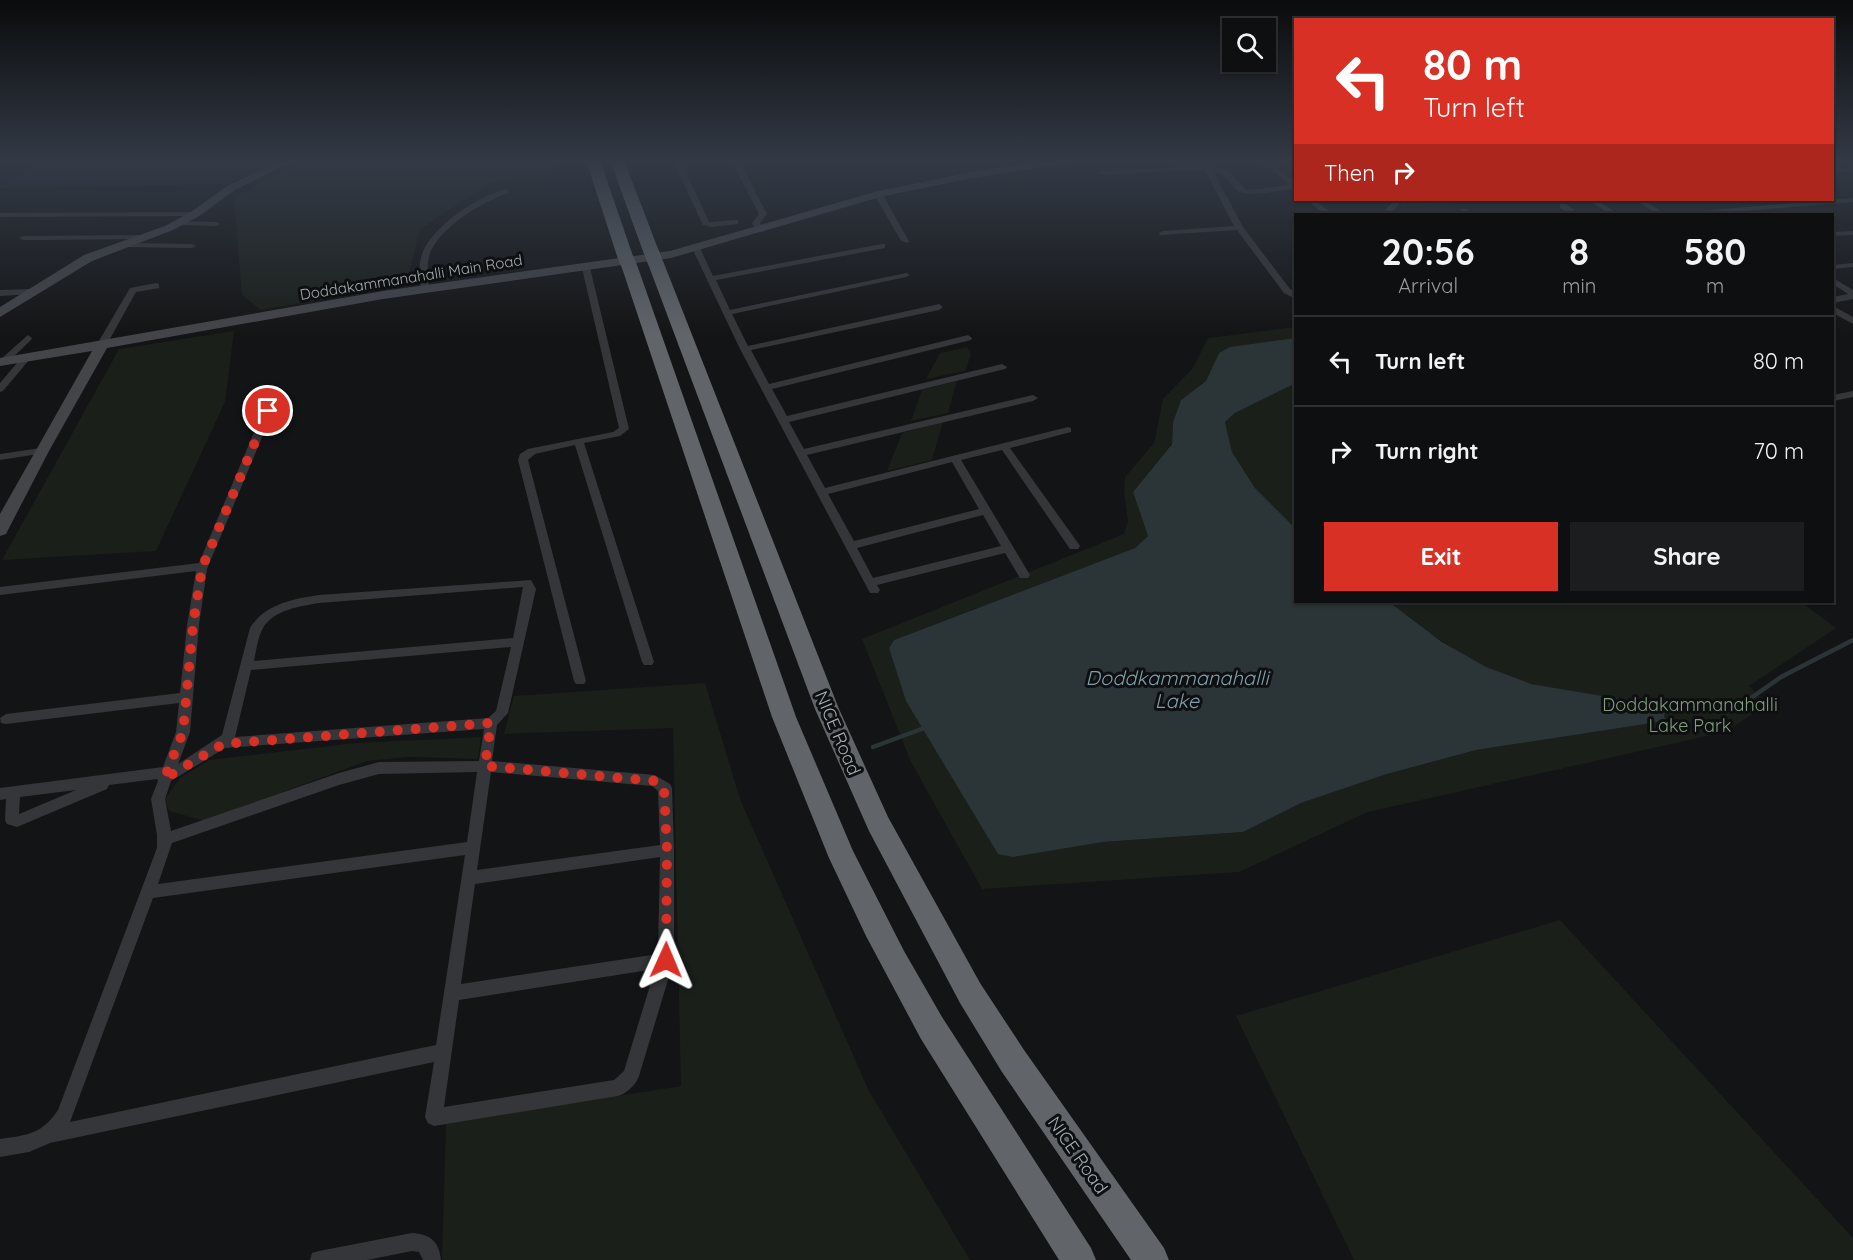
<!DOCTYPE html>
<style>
:root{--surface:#0e0f10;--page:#1c1d1e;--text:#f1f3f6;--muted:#9b9c9f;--line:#2e2f30;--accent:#d93025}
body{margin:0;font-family:Quicksand,sans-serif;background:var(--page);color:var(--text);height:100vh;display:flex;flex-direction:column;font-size:22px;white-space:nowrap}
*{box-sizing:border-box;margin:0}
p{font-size:20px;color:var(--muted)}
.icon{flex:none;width:33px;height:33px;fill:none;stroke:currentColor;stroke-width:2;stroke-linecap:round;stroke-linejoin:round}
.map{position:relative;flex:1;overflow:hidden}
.drawer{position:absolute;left:1294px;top:213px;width:540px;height:390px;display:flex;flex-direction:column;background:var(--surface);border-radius:0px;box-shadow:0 2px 4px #0004,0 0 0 2px var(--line)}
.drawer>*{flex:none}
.hud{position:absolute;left:1294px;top:18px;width:540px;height:183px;border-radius:0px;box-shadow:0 2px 4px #0004,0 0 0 2px var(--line);background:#d93025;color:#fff;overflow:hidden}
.fabs{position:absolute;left:1222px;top:18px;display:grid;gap:12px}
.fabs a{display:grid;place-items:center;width:54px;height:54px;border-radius:0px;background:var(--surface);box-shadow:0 2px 4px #0004,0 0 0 2px var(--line);font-size:30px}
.pin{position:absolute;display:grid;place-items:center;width:51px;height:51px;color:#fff;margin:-26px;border:3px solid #fff;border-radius:50%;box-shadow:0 2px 6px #0007}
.me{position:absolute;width:66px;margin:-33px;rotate:1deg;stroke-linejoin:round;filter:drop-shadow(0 0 4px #0008)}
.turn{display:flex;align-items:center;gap:21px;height:126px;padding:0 30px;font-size:27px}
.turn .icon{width:78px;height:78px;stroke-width:2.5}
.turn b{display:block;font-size:42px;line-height:51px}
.then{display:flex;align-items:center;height:57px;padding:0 30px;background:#0003;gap:12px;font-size:22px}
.eta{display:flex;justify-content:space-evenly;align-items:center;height:102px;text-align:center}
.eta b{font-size:36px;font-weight:700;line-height:42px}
.button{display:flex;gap:12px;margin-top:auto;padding:12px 30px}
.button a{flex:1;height:69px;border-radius:0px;background:var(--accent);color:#fff;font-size:24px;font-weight:700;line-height:69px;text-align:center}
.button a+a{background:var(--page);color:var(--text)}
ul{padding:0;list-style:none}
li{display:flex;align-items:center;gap:18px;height:90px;padding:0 30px;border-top:2px solid var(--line)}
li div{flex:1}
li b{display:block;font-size:22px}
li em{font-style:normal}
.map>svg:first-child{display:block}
.built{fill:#1f2022}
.green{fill:#1a1f1a}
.water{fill:#2b3437}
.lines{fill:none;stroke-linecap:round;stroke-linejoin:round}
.stream{stroke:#2b3437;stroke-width:4.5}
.street{fill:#353639;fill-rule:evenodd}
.secondary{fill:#434549;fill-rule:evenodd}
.highway{fill:#61656a;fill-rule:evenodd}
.highway-bridge{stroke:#61656a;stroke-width:15}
.route{stroke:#d93025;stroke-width:10;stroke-dasharray:0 18}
.labels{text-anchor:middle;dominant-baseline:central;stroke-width:6;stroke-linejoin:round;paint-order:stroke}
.far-street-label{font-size:15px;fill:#a6adb4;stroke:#0e0f10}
.park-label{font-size:18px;fill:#829d7f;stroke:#0e0f10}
.street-label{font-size:18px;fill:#a6adb4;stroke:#0e0f10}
.water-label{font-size:20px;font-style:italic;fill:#809fac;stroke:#0e0f10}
</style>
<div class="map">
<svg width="1853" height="1260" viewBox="0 0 1853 1260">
<rect width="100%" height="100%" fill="#131415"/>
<path class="built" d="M 45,160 L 279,160 L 227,184 L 0,188 L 0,186 Z"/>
<path class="green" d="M 307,160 L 554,160 L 556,172 L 492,182 L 420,229 L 406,285 L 261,310 L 242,295 L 234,197 Z
M 1401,200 L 1499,200 L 1402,207 Z
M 1296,327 L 1296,338 L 1219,353 L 1206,381 L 1181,400 L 1173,422 L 1172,443 L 1133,492 L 1148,536 L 1135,548 L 894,640 L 889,648 L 1013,857 L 1103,842 L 1243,832 L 1301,803 L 1387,774 L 1476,750 L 1665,721 L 1655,705 C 1614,698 1572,694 1532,684 C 1477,671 1433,635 1389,602 L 1801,602 L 1836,628 L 1749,686 L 1768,704 L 1725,732 L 1368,812 L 1239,872 L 982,889 L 911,762 L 862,639 L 1124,534 L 1128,521 L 1124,491 L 1125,477 L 1154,443 L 1163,399 L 1193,368 L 1208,338 Z
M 234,331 L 225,402 L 156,551 L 2,560 L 119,349 Z
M 967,347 L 971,355 L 965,371 L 926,379 L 940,353 Z
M 957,381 L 948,413 L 911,421 L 922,390 Z
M 1296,383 L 1296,529 L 1255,488 L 1232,452 L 1225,422 L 1235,413 Z
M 943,422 L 932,460 L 887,471 L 902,433 Z
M 705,683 L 740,799 L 869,1091 L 970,1260 L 442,1260 L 446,1123 L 681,1086 L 673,728 L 504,734 L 514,696 Z
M 481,737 L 478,759 L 409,757 L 367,761 L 204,821 L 169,811 L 165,799 L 180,778 L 209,760 L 356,743 Z
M 1560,920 L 1853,1238 L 1853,1260 L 1354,1260 L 1236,1016 Z"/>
<path class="water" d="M 1296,338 L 1296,383 L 1235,413 L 1225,422 L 1232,452 L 1255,488 L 1296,529 L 1296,602 L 1389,602 L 1442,642 L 1486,667 L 1531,684 L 1655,705 L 1664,713 L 1665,721 L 1476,750 L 1387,774 L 1301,803 L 1243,832 L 1103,842 L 1013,857 L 998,854 L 906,701 L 889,648 L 894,640 L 1135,548 L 1148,536 L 1133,492 L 1172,444 L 1173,422 L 1181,400 L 1206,381 L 1219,353 L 1230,347 Z"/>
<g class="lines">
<path class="stream" d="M 1656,712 L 1738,707 L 1781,677 L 1853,640
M 873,747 L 927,727"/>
<path class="street" d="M 677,160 L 686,160 L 682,164 L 709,222 L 735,220 L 738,220 L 738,224 L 712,227 L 703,225 L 674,163 Z
M 731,160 L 739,160 L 767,214 L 760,223 L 764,230 L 763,232 L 757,232 L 752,223 L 759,214 Z
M 1264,160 L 1293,160 L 1271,164 L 1296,182 L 1296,188 C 1284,190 1247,198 1238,191 C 1228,184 1227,174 1213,171 L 1243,227 L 1290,289 L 1296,293 L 1296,299 L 1284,293 L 1237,230 L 1160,235 L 1159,233 L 1163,231 L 1234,226 L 1205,170 L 1167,171 L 1103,175 L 1099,173 L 1103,171 L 1203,166 L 1201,163 L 1205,161 L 1210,166 L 1228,170 L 1246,190 L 1290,185 L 1263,163 L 1261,162 Z
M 1853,167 L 1853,171 L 1833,173 L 1833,169 Z
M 505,189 L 509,191 L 508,193 C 483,201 435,230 429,257 C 426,267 429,279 429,290 L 422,292 C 419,282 418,265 422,254 C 432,226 477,197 505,189 Z
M 875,192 L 882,194 L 909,241 L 908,243 L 901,241 L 874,194 Z
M 1853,198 L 1853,202 L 1708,214 L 1683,214 L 1687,212 Z
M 1307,200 L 1315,200 L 1332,214 L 1324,214 Z
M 1394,200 L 1400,200 C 1399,209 1389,214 1381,214 L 1392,203 Z
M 1588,200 L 1596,200 L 1619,214 L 1610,214 Z
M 1635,200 L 1643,200 L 1666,214 L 1657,214 Z
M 1560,204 L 1566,204 L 1579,214 L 1571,214 L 1560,208 Z
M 1461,209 L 1467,209 L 1472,214 L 1464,214 L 1460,211 Z
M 198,212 L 199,214 L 195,216 L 0,217 L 0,213 Z
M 175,221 L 216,222 L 220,224 L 216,226 L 178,225 L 175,225 Z
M 1853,231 L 1853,235 L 1833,236 L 1833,232 Z
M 146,235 L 150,237 L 149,239 L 23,240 L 19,238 L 23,236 Z
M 124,243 L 192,244 L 196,246 L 192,248 L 127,247 L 124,247 Z
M 882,244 L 885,244 L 885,248 L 716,280 L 730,310 L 906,273 L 910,275 L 906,277 L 732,314 L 748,346 L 939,304 L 943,307 L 939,310 L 751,350 L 769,384 L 968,335 L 972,338 L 971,340 L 772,389 L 787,416 L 1002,364 L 1007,367 L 1005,369 L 789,422 L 804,449 L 1033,395 L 1038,398 L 1033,401 L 807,455 L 825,488 L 1068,427 L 1071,428 L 1071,432 L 1010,448 L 1078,543 L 1080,546 L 1078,549 L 1070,549 L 1002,450 L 961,460 L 1030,575 L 1028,578 L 1020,578 L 1005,553 L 877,585 L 880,590 L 878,593 L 870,593 L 740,349 L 692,248 L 699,246 L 713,276 ZM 952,462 L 979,509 L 854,541 L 828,494 ZM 983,515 L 1001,546 L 873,578 L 857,548 Z
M 1853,263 L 1853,267 L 1833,269 L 1833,265 Z
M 583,266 L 590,268 L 629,429 L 620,436 L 584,443 L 654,662 L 652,665 L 644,665 L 642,662 L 575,445 L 535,454 L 528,460 L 586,681 L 584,684 L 576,684 L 574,681 L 518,460 L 520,454 L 528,449 L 613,432 L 619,428 L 582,268 Z
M 1833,278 L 1853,290 L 1853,299 L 1833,303 L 1833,297 L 1848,294 L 1833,284 Z
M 156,283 L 159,284 L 159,288 L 136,292 L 106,346 L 104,348 L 98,348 L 96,346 L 130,288 Z
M 30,289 L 33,290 L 33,294 L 0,296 L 0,290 Z
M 1833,306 L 1853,317 L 1853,324 L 1833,313 Z
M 28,335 L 32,338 L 31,340 L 7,363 L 1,363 L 1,359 Z
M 26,355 L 29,356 L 29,360 L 3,391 L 0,392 L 0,383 L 23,356 Z
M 1853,391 L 1853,397 L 1833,401 L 1833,395 Z
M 268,408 L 273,411 L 207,569 L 199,625 L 190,732 L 178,764 L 222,735 L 250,628 C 265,604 293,599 319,595 L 531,580 L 536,589 L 508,713 L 497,725 L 492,761 L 655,775 L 670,784 L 672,788 L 674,850 L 674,960 L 639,1076 C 636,1085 627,1093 618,1096 L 434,1126 L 428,1123 L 425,1117 L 434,1062 L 50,1143 L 29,1152 L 0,1157 L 0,1139 C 28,1135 42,1134 58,1110 L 157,848 L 157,835 L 151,799 L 158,781 L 157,779 L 109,785 L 107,789 L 17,827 L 7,824 L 5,820 L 6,799 L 0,800 L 0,788 L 163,767 L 176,732 L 179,703 L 6,724 L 1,723 L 0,718 L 6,714 L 180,693 L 187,625 L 196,571 L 0,595 L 0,587 L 199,563 L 263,411 ZM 523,587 L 513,638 L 254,661 C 256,651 258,637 263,628 C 273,610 301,606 319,603 ZM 511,647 L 496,711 L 488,718 L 235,737 L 251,670 ZM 484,729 L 479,761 L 379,762 L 339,773 L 171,831 L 165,799 L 171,781 L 225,748 ZM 477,772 L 467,842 L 158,884 L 172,843 L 339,785 L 379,774 ZM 491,772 L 652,786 L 658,791 L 660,845 L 477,870 ZM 76,790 L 19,814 L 20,797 ZM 465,855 L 436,1045 L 70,1122 L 153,898 ZM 660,857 L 658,954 L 461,984 L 475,884 ZM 655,969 L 624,1071 L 614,1080 L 444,1107 L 459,1000 Z
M 41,448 L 46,451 L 45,453 L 0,460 L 0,454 Z
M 412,1233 C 430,1234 439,1241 441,1260 L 423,1260 L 419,1252 L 412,1251 L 367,1260 L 310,1260 L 312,1253 L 319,1251 Z"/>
<path class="secondary" d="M 282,160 L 296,160 L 235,190 L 199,216 L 173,230 L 92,261 L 0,317 L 0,307 L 84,255 L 165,226 L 191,212 L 227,186 Z
M 1049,160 L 1075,160 L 1070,163 L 972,178 L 880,197 L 671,258 L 383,299 L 107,348 L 49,451 L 8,530 L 6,534 L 0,536 L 0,514 L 92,351 L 0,366 L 0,358 L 383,291 L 670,251 L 878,191 L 972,172 Z"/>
<path class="highway" d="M 586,160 L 600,160 L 634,259 L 632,261 L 637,265 L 796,717 L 853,851 L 904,951 L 942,1017 L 1091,1248 L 1096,1260 L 1059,1260 L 921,1039 L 866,936 L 829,858 L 772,717 L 621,265 L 623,263 L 618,259 Z
M 610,160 L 624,160 L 660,254 L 657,257 L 663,261 L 839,709 L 888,817 L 980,983 L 1024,1050 L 1164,1248 L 1169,1260 L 1131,1260 L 1002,1072 L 960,1003 L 869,831 L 815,709 L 647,261 L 650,258 L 644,254 Z"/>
<path class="highway-bridge" d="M 652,254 L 655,261
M 626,259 L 629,265"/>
</g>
<linearGradient id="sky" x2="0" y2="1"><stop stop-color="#0a0b0c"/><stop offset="0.48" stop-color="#333a46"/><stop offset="1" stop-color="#333a46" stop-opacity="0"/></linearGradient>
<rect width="1853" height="336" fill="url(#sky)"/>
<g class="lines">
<path class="route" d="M 268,411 L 202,568 L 193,625 L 183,732 L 164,779 L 223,744 L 491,723 L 485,766 L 655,781 L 664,788 L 667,850 L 666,960"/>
</g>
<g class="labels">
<g class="far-street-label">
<text transform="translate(411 277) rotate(-9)">Doddakammanahalli Main Road</text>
</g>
<g class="park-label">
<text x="1690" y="704">Doddakammanahalli<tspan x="1690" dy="21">Lake Park</tspan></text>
</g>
<g class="street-label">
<text transform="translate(838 733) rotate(67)">NICE Road</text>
<text transform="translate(1078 1155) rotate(55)">NICE Road</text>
</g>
<g class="water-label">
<text x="1177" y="677">Doddkammanahalli<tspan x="1177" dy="23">Lake</tspan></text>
</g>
</g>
</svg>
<div class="fabs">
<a><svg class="icon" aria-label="search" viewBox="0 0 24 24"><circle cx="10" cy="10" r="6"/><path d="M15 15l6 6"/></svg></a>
</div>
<div class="pin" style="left:268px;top:411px;background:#d93025"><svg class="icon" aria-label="arrive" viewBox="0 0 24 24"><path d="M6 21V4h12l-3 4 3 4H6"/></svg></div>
<svg class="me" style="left:666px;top:960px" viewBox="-20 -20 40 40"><path d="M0-17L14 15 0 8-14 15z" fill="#d93025" stroke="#fff" stroke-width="4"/></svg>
<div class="hud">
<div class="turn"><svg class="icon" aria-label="left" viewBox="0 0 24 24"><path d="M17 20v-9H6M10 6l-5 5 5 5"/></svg><div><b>80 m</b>Turn left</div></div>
<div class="then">Then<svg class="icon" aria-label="right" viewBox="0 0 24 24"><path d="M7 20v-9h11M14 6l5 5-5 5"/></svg></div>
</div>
<section class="drawer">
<div class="eta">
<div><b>20:56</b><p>Arrival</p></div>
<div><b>8</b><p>min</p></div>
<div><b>580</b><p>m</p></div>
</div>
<ul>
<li><svg class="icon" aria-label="left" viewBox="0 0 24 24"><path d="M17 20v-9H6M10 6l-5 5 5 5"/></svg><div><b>Turn left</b></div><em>80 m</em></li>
<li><svg class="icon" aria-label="right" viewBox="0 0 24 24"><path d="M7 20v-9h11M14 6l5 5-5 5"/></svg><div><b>Turn right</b></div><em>70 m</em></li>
</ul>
<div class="button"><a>Exit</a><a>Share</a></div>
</section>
</div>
